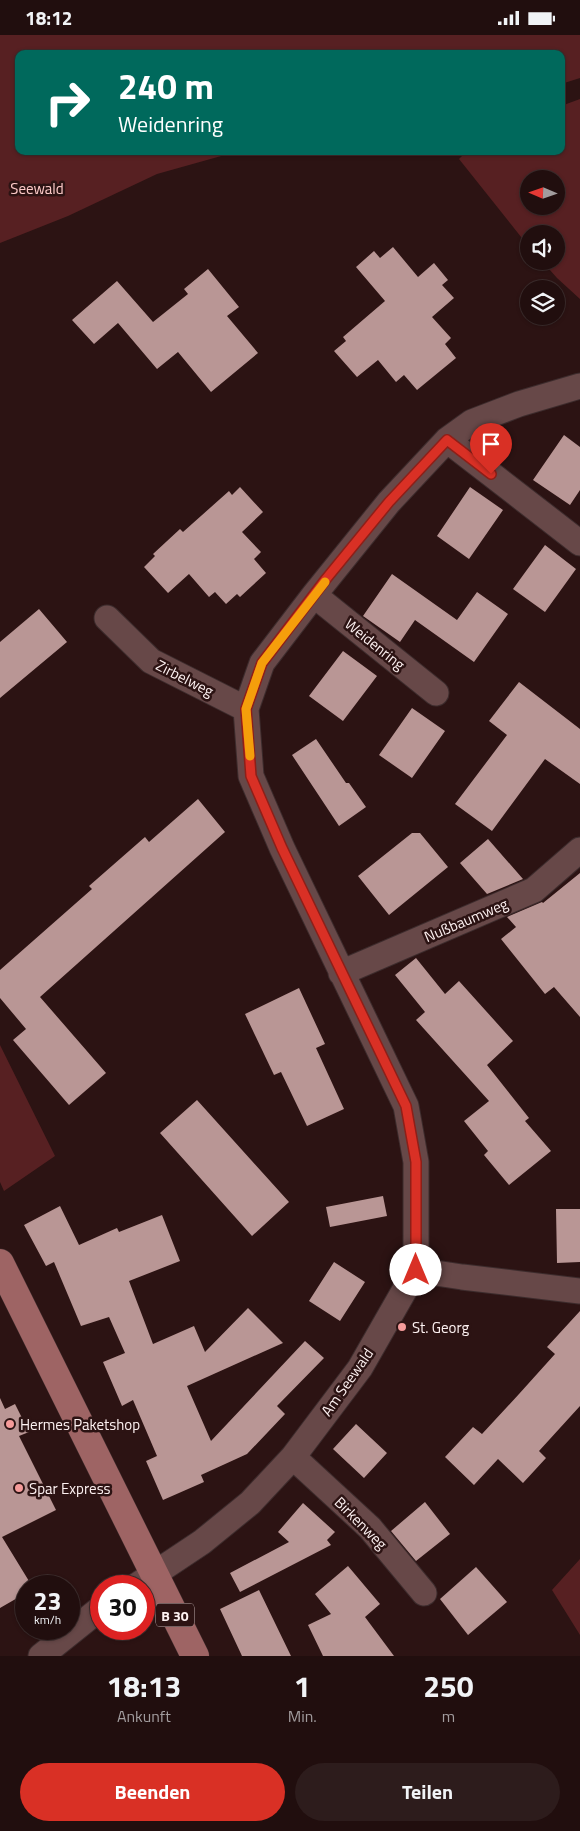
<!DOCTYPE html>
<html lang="de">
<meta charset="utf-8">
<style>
:root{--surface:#210e0e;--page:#2d1c1c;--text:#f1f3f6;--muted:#a29c9e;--line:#3e2e2e;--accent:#d93025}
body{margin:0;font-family:"Titillium Web",sans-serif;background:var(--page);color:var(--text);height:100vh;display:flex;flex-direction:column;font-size:19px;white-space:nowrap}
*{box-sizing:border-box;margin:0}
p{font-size:16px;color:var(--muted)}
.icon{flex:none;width:28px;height:28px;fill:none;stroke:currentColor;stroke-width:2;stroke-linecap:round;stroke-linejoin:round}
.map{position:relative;height:1621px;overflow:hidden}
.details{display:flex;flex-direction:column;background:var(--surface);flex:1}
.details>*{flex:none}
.hud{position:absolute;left:15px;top:15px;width:550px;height:105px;border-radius:10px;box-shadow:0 1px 4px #0004,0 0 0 1px var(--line);background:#00695c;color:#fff;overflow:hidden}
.needle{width:32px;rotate:272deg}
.controls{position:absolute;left:520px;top:135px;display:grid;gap:10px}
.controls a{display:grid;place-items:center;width:45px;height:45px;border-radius:50%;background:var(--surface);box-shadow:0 1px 4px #0004,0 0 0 1px var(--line);font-size:25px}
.speed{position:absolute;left:15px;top:1540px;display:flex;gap:10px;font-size:25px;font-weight:700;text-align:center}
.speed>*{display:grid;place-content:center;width:65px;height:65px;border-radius:50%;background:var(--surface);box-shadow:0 1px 4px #0004,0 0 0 1px var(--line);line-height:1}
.speed small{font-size:12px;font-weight:400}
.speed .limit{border:8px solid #d22;background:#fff;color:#111}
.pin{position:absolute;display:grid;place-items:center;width:42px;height:42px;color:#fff;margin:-51px -21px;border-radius:50% 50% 50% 0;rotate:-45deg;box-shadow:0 0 5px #0007}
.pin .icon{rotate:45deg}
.me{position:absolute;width:55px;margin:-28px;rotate:0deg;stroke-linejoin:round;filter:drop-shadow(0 0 4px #0008)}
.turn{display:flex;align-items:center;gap:18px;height:105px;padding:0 20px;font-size:22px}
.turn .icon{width:65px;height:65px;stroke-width:2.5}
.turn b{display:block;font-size:35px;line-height:42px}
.eta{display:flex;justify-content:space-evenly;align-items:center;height:85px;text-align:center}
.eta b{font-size:30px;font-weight:700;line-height:35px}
.button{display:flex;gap:10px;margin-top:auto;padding:10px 20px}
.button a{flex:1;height:58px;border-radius:30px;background:var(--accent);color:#fff;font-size:20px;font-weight:700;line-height:58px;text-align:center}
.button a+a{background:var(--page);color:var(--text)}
.status{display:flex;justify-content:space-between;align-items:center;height:35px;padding:0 25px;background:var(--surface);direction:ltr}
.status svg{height:14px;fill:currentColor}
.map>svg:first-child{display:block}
.green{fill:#572022;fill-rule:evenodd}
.building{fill:#b99695}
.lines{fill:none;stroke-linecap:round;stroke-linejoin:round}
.minor-casing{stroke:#3d2c2d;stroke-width:27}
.primary-casing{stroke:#3d2c2d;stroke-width:29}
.minor{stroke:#674848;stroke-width:25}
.primary{stroke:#9e6464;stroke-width:28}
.route-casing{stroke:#8d1f18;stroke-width:12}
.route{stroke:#d93025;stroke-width:9}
.slow{stroke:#f59e0b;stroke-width:9}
.poi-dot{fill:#f59b9a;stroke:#2c1313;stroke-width:2}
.labels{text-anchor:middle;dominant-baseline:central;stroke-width:5;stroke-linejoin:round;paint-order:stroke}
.shield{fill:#2c1313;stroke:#beaeae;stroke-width:1}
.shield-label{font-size:14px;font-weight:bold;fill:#fdf1f1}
.park-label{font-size:15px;fill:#fecbc9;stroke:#2c1313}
.street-label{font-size:15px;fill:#fdf1f1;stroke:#2c1313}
.poi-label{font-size:15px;fill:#fdf1f1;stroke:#2c1313;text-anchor:start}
</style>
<div class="status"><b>18:12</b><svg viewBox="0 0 49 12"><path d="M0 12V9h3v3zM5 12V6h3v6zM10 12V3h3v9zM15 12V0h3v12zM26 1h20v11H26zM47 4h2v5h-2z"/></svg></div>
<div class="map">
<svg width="580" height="1621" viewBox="0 0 580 1621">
<rect width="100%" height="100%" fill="#2c1313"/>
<path class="green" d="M 0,0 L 580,0 L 580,43 L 561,49 L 561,19 L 19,19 L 19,116 L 239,116 L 157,139 L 68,181 L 0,208 Z
M 580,64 L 580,264 L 557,243 L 542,226 L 556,226 L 556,199 L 529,199 L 529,212 L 459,124 L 467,116 L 561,116 L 561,71 ZM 529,144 L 556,144 L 556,171 L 529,171 Z
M 0,1010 L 55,1121 L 4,1156 L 0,1147 Z
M 580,1524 L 580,1600 L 552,1555 Z"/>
<path class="building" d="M 393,212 L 418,242 L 434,228 L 448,245 L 442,250 L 454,263 L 432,282 L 451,303 L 445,309 L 456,323 L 417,355 L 404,340 L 396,347 L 378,325 L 357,342 L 334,316 L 346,306 L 343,302 L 385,266 L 356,232 L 374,216 L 380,223 Z
M 208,234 L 239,272 L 227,281 L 258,318 L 211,357 L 178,317 L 157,334 L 118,288 L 94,309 L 72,285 L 117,246 L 153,287 L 188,259 L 184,254 Z
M 564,400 L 580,412 L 580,455 L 570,470 L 533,445 Z
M 240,452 L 263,477 L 242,497 L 261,517 L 254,524 L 266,538 L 240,562 L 237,559 L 226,569 L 215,557 L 209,562 L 189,539 L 168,558 L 144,532 L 155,521 L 153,519 L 180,494 L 183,497 L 229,456 L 232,460 Z
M 470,452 L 503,475 L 469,524 L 437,501 Z
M 545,510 L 576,534 L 545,577 L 513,554 Z
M 392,539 L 457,585 L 477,557 L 508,579 L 474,627 L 415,585 L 400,607 L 363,581 Z
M 39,574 L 67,607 L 0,663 L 0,607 Z
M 343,616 L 377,641 L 343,686 L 309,661 Z
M 519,647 L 580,694 L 580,749 L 545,724 L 492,796 L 455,769 L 507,700 L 489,686 Z
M 412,673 L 445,696 L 412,743 L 379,720 Z
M 316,704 L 346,748 L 349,748 L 366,772 L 339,791 L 292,720 Z
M 198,764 L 225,797 L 40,962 L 106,1038 L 69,1070 L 13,1005 L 26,994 L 0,963 L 0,935 L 92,854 L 89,851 L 145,802 L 149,807 Z
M 412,798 L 420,798 L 448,832 L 389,880 L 358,841 Z
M 488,804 L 523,844 L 487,859 L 460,828 Z
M 580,838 L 580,982 L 554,952 L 545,959 L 501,904 L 516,892 L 507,882 L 542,867 L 543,868 Z
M 416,923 L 445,959 L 459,946 L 513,1006 L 487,1030 L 529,1083 L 525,1086 L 551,1116 L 509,1150 L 484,1120 L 488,1116 L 464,1086 L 489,1066 L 416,985 L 425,977 L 395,940 Z
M 299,953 L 325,1009 L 316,1013 L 344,1074 L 307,1091 L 281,1037 L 274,1040 L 245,979 Z
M 197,1065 L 289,1167 L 252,1201 L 160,1098 Z
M 383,1161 L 387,1181 L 330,1192 L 326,1172 Z
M 60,1171 L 79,1210 L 117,1193 L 119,1197 L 162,1180 L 180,1226 L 129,1246 L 153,1309 L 194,1291 L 205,1317 L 248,1273 L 283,1308 L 187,1351 L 211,1406 L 305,1306 L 324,1323 L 277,1371 L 285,1379 L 247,1419 L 201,1440 L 204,1447 L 163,1465 L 146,1426 L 157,1421 L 133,1365 L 122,1371 L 103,1327 L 125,1318 L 109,1282 L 81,1291 L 54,1227 L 46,1231 L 24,1190 Z
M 556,1174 L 580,1174 L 580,1227 L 557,1228 Z
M 334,1227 L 365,1247 L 340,1286 L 309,1266 Z
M 580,1276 L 580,1371 L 539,1416 L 546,1423 L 523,1448 L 498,1424 L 474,1450 L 445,1422 L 473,1392 L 482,1399 L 519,1359 L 555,1319 L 547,1312 Z
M 0,1363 L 5,1374 L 15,1369 L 29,1397 L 19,1401 L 56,1475 L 2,1502 L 32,1551 L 26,1551 L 26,1558 L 0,1573 Z
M 356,1389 L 387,1418 L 364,1443 L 333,1414 Z
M 425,1467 L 450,1499 L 416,1526 L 391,1496 Z
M 303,1468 L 335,1497 L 327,1505 L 331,1510 L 240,1557 L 230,1538 L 289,1507 L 278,1497 Z
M 348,1531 L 380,1569 L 365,1582 L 394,1621 L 323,1621 L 308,1590 L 331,1579 L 315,1559 Z
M 476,1532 L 507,1567 L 468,1600 L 440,1564 Z
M 259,1555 L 291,1621 L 242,1621 L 220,1574 Z"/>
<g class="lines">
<defs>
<path id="minor" d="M 447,405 L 580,508
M 314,560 L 436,658
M 107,583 L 151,626 L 246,674
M 341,938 L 534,855 L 580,815
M 416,1235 L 462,1242 L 580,1256
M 293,1422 L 370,1493 L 424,1558
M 136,1551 L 202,1507 L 250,1468 L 293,1422 L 360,1333 L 416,1235 L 416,1127 L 406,1071 L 282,813 L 251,741 L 246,674 L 262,628 L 314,560 L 389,467 L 447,405 L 472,387 L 519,369 L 580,351
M 41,1621 L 101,1573"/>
<path id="primary" d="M 0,1228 L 195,1621"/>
</defs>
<use href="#minor" class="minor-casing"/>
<use href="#primary" class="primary-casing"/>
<use href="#minor" class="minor"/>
<use href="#primary" class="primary"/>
</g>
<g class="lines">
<defs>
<path id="route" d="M 416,1235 L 416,1127 L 406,1071 L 282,813 L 251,741 L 246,674 L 262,628 L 326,544 L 389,467 L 447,405 L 491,439"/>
</defs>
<use href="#route" class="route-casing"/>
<use href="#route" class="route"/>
<path class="slow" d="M 250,721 L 246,674 L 262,628 L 325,547"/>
</g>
<g class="poi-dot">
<circle cx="402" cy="1292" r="5"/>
<circle cx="10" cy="1389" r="5"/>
<circle cx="19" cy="1453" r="5"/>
</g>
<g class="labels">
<rect class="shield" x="156" y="1568.5" width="38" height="23" rx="4"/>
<g class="shield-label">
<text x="175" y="1580">B 30</text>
</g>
<g class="park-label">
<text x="37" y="153">Seewald</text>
</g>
<g class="street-label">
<text transform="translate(375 609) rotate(39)">Weidenring</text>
<text transform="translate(185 643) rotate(27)">Zirbelweg</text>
<text transform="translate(466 885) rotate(-23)">Nußbaumweg</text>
<text transform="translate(347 1347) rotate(-55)">Am Seewald</text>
<text transform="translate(361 1488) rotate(45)">Birkenweg</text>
</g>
<g class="poi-label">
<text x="412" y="1292">St. Georg</text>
<text x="20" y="1389">Hermes Paketshop</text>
<text x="29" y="1453">Spar Express</text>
</g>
</g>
</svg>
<div class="controls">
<a><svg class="needle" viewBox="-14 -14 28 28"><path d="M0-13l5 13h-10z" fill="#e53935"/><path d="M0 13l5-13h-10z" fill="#a29c9e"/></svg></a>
<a><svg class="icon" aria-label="sound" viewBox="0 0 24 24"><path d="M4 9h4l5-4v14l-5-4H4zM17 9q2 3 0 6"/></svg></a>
<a><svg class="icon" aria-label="layers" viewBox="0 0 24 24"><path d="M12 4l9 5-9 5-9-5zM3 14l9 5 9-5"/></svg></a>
</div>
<div class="speed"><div>23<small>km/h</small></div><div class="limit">30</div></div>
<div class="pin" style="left:491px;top:439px;background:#d93025"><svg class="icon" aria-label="arrive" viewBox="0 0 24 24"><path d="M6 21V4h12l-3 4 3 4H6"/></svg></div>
<svg class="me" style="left:416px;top:1235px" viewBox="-20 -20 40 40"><circle r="19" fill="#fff"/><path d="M0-13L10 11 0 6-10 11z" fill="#d93025"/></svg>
<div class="hud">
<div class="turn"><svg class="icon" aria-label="right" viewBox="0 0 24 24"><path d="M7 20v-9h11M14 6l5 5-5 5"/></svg><div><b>240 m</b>Weidenring</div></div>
</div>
</div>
<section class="details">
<div class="eta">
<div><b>18:13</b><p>Ankunft</p></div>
<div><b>1</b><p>Min.</p></div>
<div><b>250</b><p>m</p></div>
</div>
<div class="button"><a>Beenden</a><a>Teilen</a></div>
</section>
